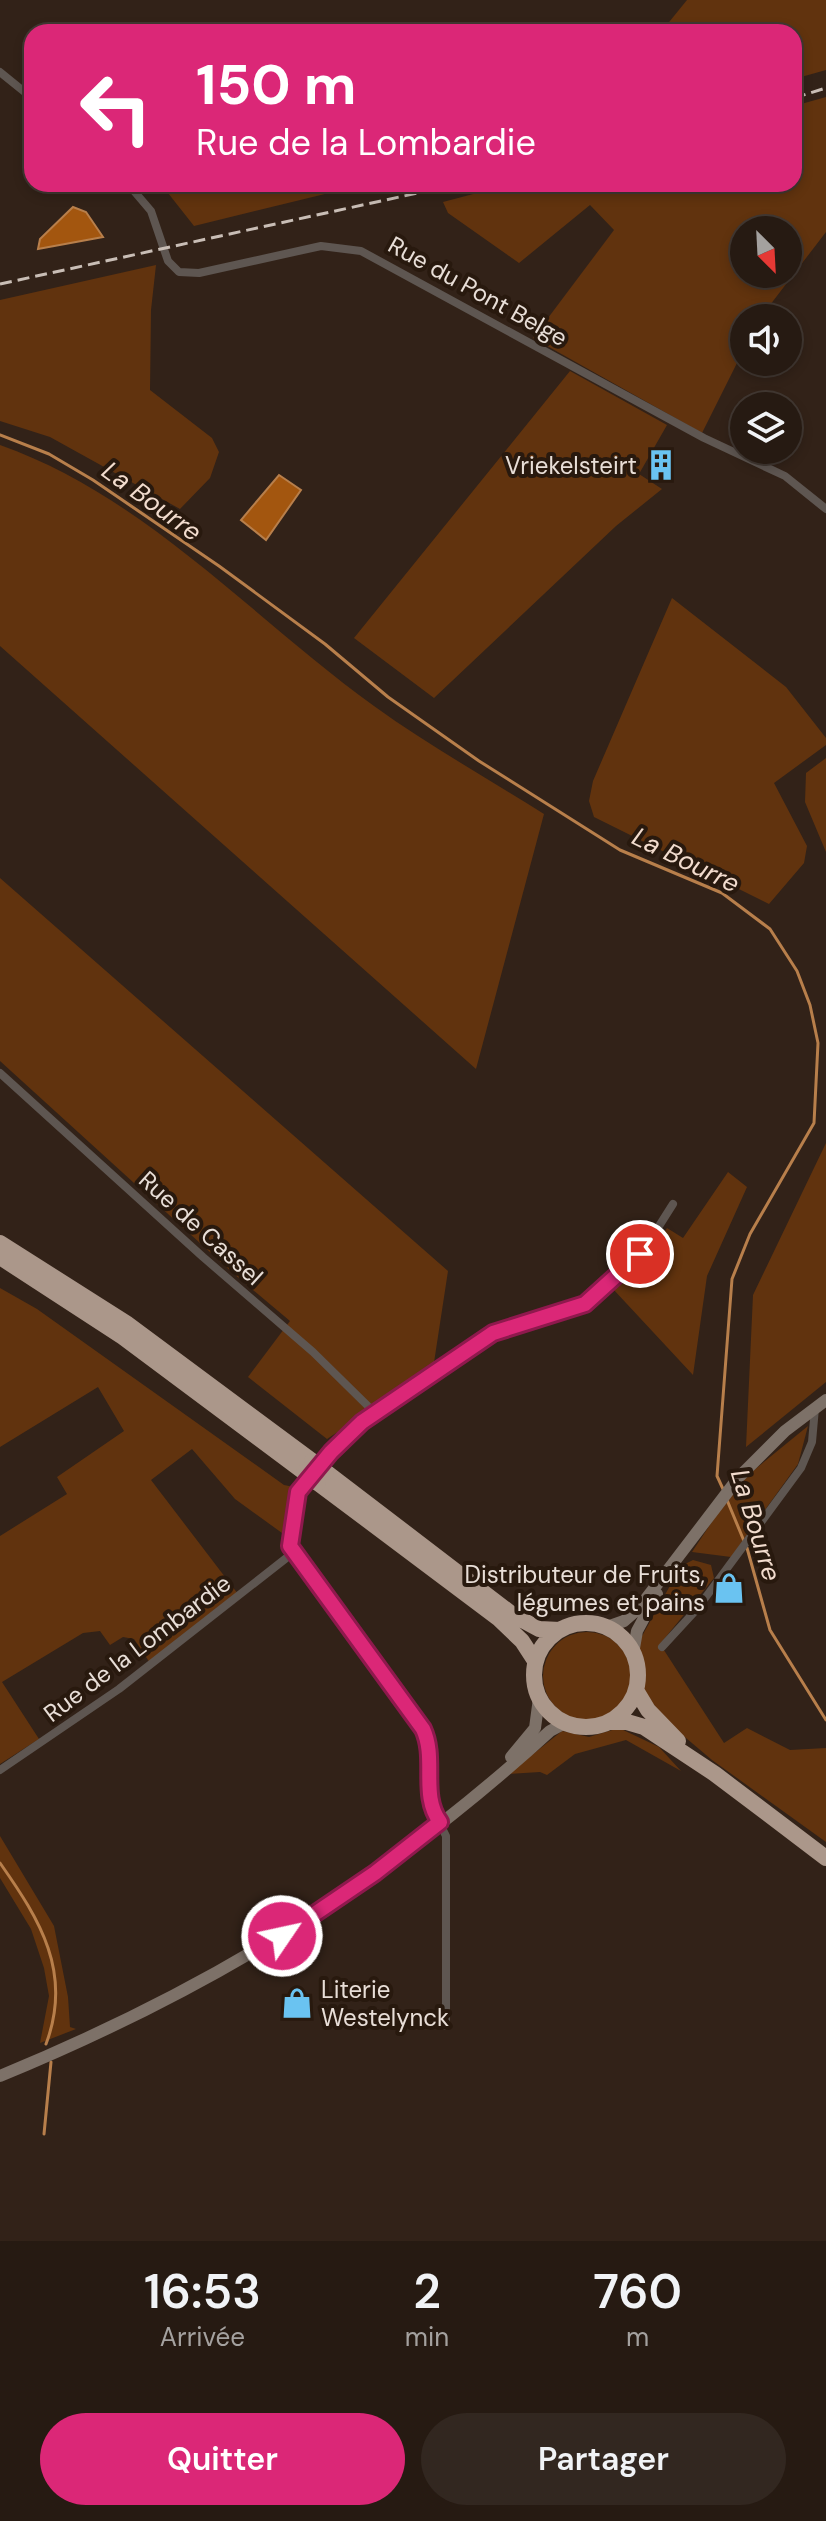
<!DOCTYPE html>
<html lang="fr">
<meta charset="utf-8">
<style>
:root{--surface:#261a12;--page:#322720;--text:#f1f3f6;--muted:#a4a19f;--line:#423832;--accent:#db2777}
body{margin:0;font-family:"DM Sans",sans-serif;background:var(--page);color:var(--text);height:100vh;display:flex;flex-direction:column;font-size:30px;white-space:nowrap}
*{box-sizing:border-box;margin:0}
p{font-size:26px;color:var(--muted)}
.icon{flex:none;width:44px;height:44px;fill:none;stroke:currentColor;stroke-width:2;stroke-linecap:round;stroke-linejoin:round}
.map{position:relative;height:2241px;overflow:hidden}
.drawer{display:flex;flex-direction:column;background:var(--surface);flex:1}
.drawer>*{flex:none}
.hud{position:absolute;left:24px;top:24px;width:778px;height:168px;border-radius:24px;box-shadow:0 4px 12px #0003,0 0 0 2px var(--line);background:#db2777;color:#fff;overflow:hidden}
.needle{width:52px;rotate:156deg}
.buttons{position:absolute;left:730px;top:216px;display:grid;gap:16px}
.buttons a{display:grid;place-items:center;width:72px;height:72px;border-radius:50%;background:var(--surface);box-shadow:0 4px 12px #0003,0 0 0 2px var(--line);font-size:40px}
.pin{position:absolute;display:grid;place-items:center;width:68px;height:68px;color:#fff;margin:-34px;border:4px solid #fff;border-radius:50%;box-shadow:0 2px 8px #0007}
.me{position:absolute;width:88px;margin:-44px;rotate:56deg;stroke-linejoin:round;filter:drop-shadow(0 0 6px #0008)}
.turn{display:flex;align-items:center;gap:28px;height:168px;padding:0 40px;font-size:36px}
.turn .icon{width:104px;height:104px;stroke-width:2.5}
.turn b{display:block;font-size:56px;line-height:68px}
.eta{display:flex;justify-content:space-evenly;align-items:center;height:136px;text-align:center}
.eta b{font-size:48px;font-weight:600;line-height:56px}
.button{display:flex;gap:16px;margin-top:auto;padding:16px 40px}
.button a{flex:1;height:92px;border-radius:48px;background:var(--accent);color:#fff;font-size:32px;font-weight:600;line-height:92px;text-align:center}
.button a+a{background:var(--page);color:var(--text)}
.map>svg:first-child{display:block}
.green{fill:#61330e;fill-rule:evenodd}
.water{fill:#a3560f;stroke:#b87f4b;stroke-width:2}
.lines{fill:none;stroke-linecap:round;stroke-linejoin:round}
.stream{stroke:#b87f4b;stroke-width:3}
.street{stroke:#5e5651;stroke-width:8}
.secondary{stroke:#7d7168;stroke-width:12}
.highway{stroke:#ab978a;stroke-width:16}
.rail{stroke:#c9beb6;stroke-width:3;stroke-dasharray:12 6;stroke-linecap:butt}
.highway-bridge{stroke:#ab978a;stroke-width:16}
.route-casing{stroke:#8e194d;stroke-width:20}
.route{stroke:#db2777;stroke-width:14}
.labels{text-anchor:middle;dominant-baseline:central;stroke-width:8;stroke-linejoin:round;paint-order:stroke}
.street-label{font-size:24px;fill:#e8ded7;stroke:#28190e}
.poi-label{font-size:24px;fill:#e8ded7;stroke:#28190e;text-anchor:end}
.water-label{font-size:26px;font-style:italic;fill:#f2dcce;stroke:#28190e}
</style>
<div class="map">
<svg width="826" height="2241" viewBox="0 0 826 2241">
<rect width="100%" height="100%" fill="#322218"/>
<path class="green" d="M 687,0 L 826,0 L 826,70 L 794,79 L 794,32 L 661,32 Z
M 826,97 L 826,232 L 760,318 L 744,318 L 744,349 L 702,433 L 533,338 L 614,230 L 590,205 L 519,263 L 448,213 L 443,202 L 511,184 L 794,184 L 794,106 ZM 744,230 L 788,230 L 788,274 L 744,274 Z
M 181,184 L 366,184 L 194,226 L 168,193 Z
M 156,265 L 151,310 L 150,390 L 212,438 L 219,452 L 210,478 L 180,509 L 50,437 L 0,421 L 0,300 Z
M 570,371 L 667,425 L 639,474 L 662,489 L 616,526 L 434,698 L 354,638 Z
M 0,445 C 145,496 252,618 374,706 C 428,745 487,778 544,814 L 476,1069 L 0,646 Z
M 672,598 L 786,687 L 826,738 L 826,745 L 774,783 L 807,846 L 804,863 L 769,904 L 594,817 L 589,801 L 593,781 Z
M 826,758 L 826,852 L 805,802 L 806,773 Z
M 0,878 L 448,1271 L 433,1369 L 327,1439 L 248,1377 L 290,1321 L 234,1274 L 0,1061 Z
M 826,1143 L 826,1382 L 746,1447 L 753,1295 Z
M 728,1172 L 747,1187 L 707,1276 L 693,1375 L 613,1289 L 647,1256 L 667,1228 L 683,1238 Z
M 0,1288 L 37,1309 L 284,1485 L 294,1487 L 282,1533 L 235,1499 L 192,1449 L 151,1480 L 238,1594 L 150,1663 L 134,1639 L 123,1637 L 110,1645 L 100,1631 L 83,1633 L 2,1682 L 39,1739 L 0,1764 L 0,1536 L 67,1494 L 57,1477 L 124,1431 L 98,1387 L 0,1447 Z
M 808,1426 L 798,1464 L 731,1557 L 692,1552 L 737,1484 Z
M 693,1560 L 711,1565 L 714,1578 L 660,1644 L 724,1743 L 747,1728 L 790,1750 L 826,1748 L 826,1842 L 712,1760 L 673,1727 L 644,1694 L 637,1645 L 681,1566 Z
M543 1676a44 44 0 1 1 88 0a44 44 0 1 1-88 0Z
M 619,1728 L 659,1747 L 681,1771 L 626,1740 L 575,1754 L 547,1775 L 540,1772 L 508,1774 L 562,1731 L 589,1737 Z
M 0,1836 L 54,1926 L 68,1997 L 70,2027 L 76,2029 L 40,2043 L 49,1996 L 44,1968 L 31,1929 L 0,1878 Z"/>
<path class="water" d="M 73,207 L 86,212 L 103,237 L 38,249 L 40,239 Z
M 279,475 L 301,490 L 266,540 L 241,520 Z"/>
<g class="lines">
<path class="stream" d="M 0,435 L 49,454 L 93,480 L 219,566 L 325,644 L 388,697 L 479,761 L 620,850 L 722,893 L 770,929 L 797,971 L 810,1005 L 818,1043 L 814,1123 L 750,1234 L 732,1279 L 717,1476 L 723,1489
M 727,1500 L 744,1541
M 747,1548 L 770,1630 L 826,1720
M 0,1863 C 40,1920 73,1973 46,2044
M 44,2134 L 51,2062"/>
<path class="street" d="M 0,72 L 32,98
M 128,184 L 151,211 L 168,261 L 179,272 L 199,273 L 321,246 L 361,251 L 704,438 L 785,476 L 826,509
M 0,1073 L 203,1257 L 313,1352 L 374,1412
M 319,1466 L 374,1412 L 413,1390 L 485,1337 L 510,1326 L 568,1312 L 590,1300 L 647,1245 L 673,1204
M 310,1476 C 295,1494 284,1526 292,1549 L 417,1718 L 429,1745 L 431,1806 L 446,1836 L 446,2026
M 662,1647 L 697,1609 L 801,1468 L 812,1442 L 815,1408
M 0,1770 L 119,1689 L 294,1552"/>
<path class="secondary" d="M 607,1627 L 624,1621 L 639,1608 L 739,1477 L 785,1431 L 826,1400
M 633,1654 L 637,1631 L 657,1594
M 511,1757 L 535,1728 L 539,1698
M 0,2076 C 209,1990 383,1884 550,1731 L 565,1723"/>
<path class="highway" d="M 0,1243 L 126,1323 L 312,1461
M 0,1257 L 123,1337 L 304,1472
M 326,1472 L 513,1615 L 539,1629 L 560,1630
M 318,1483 L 498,1618 L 522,1641 L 535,1661
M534 1675a52 52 0 1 1 104 0a52 52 0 1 1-104 0Z
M 636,1690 L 648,1710 L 678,1741
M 610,1722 L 627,1722 L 644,1727 L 715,1774 L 826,1858"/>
<path class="rail" d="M 794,98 L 826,88
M 0,284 L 459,184"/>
<path class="highway-bridge" d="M 312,1461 L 326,1472
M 304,1472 L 318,1483"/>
</g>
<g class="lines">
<defs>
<path id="route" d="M 282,1936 L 375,1873 L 440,1822 C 420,1795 437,1759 423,1729 L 290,1546 L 298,1492 L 331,1452 L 362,1422 L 493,1333 L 585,1304 L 640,1254"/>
</defs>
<use href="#route" class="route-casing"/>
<use href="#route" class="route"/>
</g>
<defs>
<symbol id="building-bare" viewBox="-9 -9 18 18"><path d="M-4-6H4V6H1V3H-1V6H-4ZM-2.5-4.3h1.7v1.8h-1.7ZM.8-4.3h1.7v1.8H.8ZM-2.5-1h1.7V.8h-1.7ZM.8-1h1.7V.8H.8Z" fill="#6ac3f1" stroke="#28190e" stroke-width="2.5" paint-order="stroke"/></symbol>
<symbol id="shop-bare" viewBox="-9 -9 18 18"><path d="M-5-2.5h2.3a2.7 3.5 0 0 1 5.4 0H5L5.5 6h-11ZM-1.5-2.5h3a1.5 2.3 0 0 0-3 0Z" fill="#6ac3f1" stroke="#28190e" stroke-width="2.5" paint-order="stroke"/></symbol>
</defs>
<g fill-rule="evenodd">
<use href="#building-bare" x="639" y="443" width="44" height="44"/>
<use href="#shop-bare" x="707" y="1566" width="44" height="44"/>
<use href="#shop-bare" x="275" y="1981" width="44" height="44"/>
</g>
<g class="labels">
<g class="street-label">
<text transform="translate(478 291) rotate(29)">Rue du Pont Belge</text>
<text transform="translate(201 1228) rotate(42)">Rue de Cassel</text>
<text transform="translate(137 1648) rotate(-37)">Rue de la Lombardie</text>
</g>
<g class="poi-label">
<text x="637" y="465">Vriekelsteirt</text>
<text x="705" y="1574">Distributeur de Fruits,<tspan x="705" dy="28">légumes et pains</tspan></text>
<text x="321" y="1989" text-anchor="start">Literie<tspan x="321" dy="28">Westelynck</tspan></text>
</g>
<g class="water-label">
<text transform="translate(152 501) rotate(36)">La Bourre</text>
<text transform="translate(686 860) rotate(26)">La Bourre</text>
<text transform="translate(756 1525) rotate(73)">La Bourre</text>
</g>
</g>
</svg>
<div class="buttons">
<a><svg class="needle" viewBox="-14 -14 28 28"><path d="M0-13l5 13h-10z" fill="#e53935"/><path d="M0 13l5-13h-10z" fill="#a4a19f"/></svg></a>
<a><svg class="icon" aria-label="sound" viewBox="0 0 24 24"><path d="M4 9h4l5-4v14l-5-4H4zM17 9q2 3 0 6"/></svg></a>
<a><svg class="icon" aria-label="layers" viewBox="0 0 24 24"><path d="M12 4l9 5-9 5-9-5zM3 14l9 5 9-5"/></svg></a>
</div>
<div class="pin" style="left:640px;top:1254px;background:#d93025"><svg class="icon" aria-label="arrive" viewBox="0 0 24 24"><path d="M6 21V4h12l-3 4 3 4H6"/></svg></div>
<svg class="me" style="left:282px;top:1936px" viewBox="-20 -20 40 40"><circle r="17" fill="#db2777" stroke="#fff" stroke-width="3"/><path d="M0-11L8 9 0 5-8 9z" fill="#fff"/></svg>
<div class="hud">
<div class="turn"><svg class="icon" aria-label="left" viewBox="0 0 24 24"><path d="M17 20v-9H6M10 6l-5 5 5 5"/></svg><div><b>150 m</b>Rue de la Lombardie</div></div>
</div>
</div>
<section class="drawer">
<div class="eta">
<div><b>16:53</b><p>Arrivée</p></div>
<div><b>2</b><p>min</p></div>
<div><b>760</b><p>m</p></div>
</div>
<div class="button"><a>Quitter</a><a>Partager</a></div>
</section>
